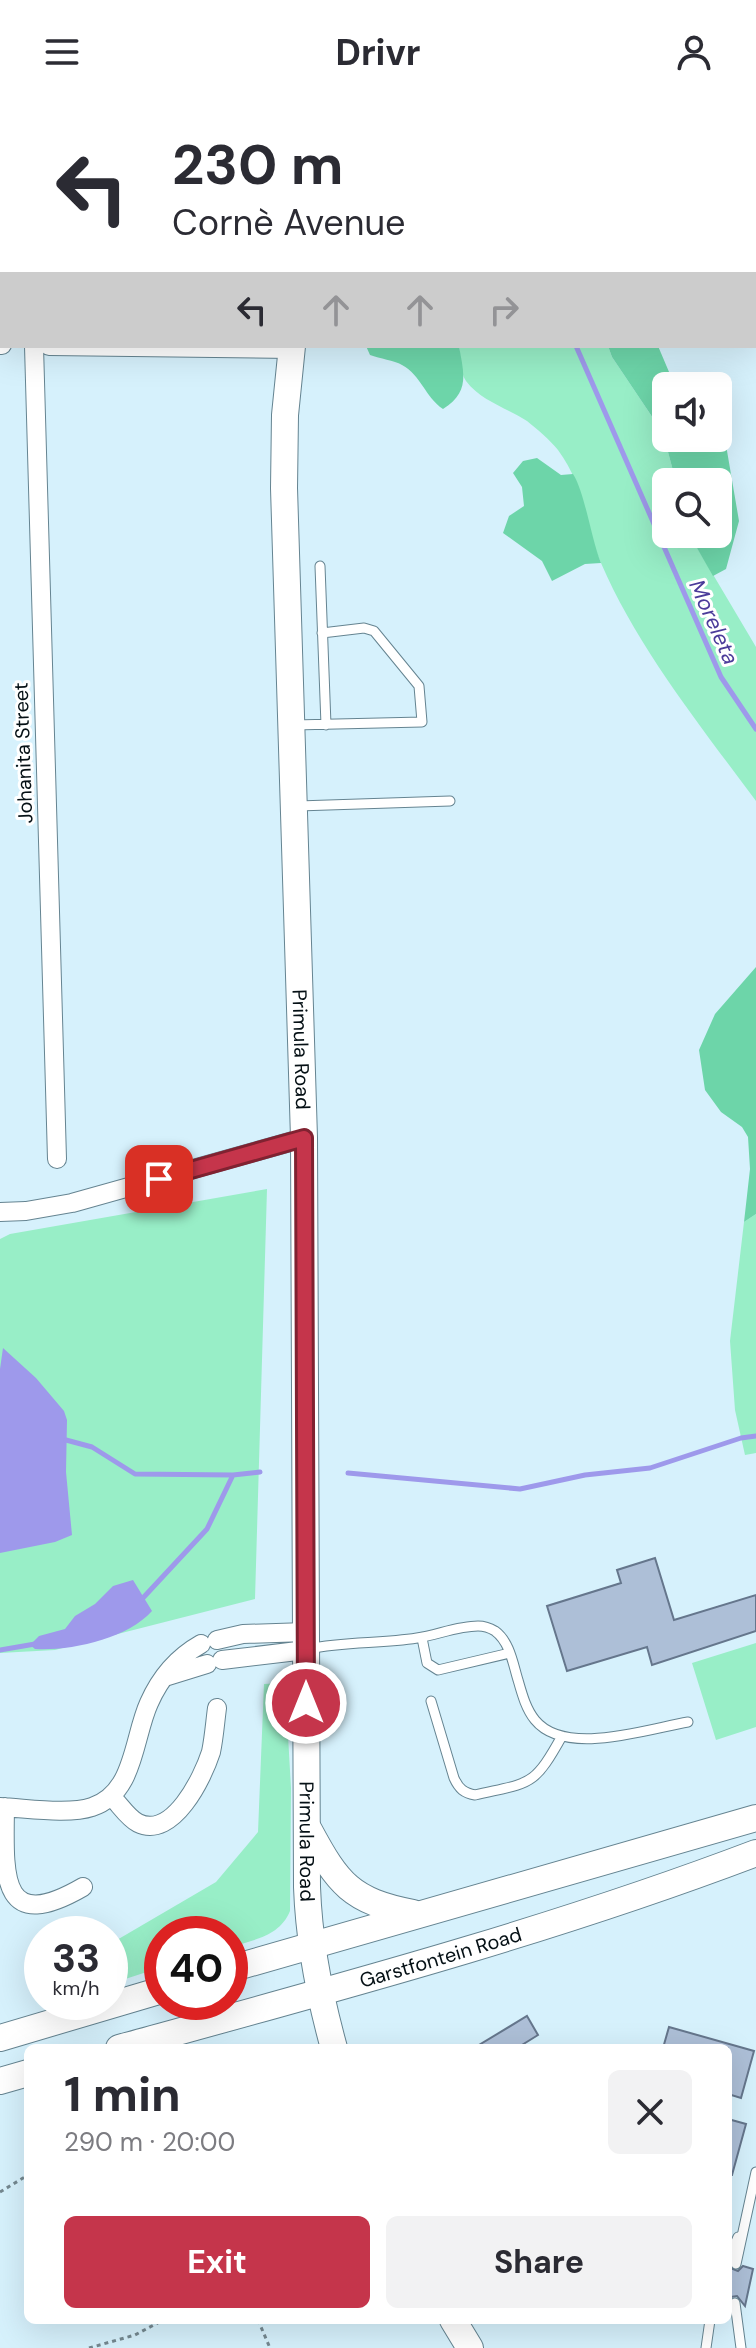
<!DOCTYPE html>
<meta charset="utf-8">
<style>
:root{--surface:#fff;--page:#f2f2f3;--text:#2b2b33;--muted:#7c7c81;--accent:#c5354b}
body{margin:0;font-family:"DM Sans",sans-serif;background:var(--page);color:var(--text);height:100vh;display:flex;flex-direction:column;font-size:30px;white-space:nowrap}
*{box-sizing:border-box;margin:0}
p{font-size:26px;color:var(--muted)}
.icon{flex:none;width:44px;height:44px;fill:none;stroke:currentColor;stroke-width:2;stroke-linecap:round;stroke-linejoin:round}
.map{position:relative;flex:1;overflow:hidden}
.drawer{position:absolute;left:24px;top:1940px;width:708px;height:280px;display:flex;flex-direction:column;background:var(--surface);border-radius:12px;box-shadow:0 8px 32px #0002}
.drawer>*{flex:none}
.top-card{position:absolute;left:0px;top:0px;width:756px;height:244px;box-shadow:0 8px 32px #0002;background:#fff;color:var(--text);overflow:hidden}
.buttons{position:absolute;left:652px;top:268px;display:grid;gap:16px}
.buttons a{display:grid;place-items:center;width:80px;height:80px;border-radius:12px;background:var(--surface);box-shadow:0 8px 32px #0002;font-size:40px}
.speed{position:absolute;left:24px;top:1812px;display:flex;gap:16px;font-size:40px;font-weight:700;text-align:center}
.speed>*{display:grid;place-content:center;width:104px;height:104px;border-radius:50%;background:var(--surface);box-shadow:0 8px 32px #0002;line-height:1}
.speed small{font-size:20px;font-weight:400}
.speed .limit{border:12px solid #d22;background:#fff;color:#111}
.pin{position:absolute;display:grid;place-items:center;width:68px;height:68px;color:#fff;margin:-34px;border-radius:16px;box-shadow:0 4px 12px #0006}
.me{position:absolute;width:88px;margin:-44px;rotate:0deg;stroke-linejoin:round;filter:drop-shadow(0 0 6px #0008)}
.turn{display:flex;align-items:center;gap:28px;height:168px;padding:0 40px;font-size:36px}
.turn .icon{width:104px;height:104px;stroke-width:2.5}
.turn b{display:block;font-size:56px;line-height:68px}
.lanes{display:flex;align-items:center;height:76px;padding:0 40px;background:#0003;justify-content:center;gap:40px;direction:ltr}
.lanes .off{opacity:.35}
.round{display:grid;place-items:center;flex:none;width:84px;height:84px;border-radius:12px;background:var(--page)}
.summary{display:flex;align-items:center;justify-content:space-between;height:136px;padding:0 40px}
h1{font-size:48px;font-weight:700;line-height:60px}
.primary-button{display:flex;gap:16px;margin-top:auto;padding:16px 40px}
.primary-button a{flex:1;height:92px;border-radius:12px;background:var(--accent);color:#fff;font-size:32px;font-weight:700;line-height:92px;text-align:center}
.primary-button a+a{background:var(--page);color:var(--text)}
header{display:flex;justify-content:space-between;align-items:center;height:104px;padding:0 40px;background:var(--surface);font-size:36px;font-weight:700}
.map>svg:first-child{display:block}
.green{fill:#98eec7}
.forest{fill:#6dd5a9}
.water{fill:#9e99eb}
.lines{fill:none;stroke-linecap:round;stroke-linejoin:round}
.stream{stroke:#9e99eb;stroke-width:5}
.building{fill:#adbfd7;stroke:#65768c;stroke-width:2}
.lane-casing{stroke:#658491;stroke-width:11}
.street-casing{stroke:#658491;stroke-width:20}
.secondary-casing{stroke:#658491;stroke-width:28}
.path{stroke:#748890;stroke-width:3;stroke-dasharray:4 4;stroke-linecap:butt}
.lane{stroke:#fff;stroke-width:9}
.street{stroke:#fff;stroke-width:18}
.secondary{stroke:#fff;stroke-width:26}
.route-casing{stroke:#802231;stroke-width:20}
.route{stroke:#c5354b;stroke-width:14}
.labels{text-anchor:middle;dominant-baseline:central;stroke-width:6;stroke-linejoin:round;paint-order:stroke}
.street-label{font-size:20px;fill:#051015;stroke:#fff}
.water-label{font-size:22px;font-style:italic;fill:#4b3c9a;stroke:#fff}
</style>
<header><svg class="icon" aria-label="menu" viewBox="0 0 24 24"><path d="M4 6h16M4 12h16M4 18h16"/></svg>Drivr<svg class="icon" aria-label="person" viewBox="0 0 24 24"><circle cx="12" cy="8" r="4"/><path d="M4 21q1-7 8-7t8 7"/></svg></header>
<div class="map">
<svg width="756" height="2244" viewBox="0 0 756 2244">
<rect width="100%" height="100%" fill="#d6f1fc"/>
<path class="green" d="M 459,242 L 608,242 L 612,253 L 663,329 L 676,378 L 666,378 L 666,430 L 689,430 L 756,543 L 756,697 C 702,624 637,543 601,459 C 583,418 586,384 558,346 C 550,336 537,325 527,317 C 507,304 481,297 466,277 C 460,269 461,252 459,242 Z
M 267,1085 L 255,1495 L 55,1546 L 0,1549 L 0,1135 L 10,1130 Z
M 756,1110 L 756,1349 L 745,1351 L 735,1306 L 730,1237 L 744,1118 Z
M 756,1539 L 756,1623 L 716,1636 L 692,1559 Z
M 285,1579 L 291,1684 L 290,1807 C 280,1832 254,1836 230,1843 L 230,1830 L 162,1830 L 162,1863 L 110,1880 L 110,1840 L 216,1778 L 258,1728 L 264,1580 Z"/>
<path class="forest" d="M 366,242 L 459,242 C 464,270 470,288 443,305 C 425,293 421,271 402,261 C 394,256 380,255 370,251 Z
M 608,242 L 658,242 L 672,275 L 679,282 L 666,282 L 666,334 L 718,334 L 718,330 L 726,341 L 739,417 L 726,465 L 713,472 L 689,430 L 718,430 L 718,378 L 676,378 L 663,329 L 612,253 Z
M 537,354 L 561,371 L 573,370 C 585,389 591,434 601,459 L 585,460 L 552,477 L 542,457 L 503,429 L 509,412 L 524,402 L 522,383 L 513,369 L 523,357 Z
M 756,863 L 756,1110 L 744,1118 L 750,1065 L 748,1033 L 742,1023 L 721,1008 L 705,986 L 699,946 L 715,910 Z"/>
<path class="water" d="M 3,1244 L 36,1274 L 64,1307 L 67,1316 L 66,1368 L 72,1431 L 55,1438 L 0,1449 L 0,1265 Z
M 133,1476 L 152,1507 C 127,1535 71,1547 35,1545 L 30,1541 L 39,1532 L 65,1525 L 75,1512 L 95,1500 L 113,1482 Z"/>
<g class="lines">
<path class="stream" d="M 576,242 L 721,573 L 756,625
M 66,1336 L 92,1343 L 135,1370 L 233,1371
M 348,1369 L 520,1385 L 585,1371 L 650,1364 L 741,1334 L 756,1332
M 142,1495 L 207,1425 L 233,1371 L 260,1368
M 0,1546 L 35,1540"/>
</g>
<path class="building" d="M 655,1454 L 674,1516 L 756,1491 L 756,1527 L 652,1561 L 647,1543 L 567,1567 L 547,1502 L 621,1479 L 617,1466 Z
M 527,1912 L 538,1931 L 517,1944 L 474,1944 Z
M 669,1923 L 754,1947 L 741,1994 L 728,1990 L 728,1944 L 663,1944 Z
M 728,2015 L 746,2020 L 732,2071 L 728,2071 Z
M 743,2162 L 753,2165 L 745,2202 L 737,2192 L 731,2193 L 728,2197 L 728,2163 L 738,2167 Z"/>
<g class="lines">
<defs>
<path id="lane" d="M 320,462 L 326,621
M 294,621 L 422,618 L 419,582 L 374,527 L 364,524 L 322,529
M 298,702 L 450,697
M 422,1534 L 427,1559 L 438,1566 L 510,1549
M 308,1545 C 346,1537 380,1540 417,1534 C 437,1531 458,1522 478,1522 C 483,1522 490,1524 495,1527 C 510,1538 513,1560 518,1576 C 522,1590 526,1605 535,1616 C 565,1653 647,1625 688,1618
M 431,1597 L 454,1674 C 459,1685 464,1689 475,1691 C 531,1678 533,1684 562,1632
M 728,2156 L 738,2133
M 736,2160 L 756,2068
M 735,2199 L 741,2244
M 706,2244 L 710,2216"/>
<path id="street" d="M 615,2 L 616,0
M 630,2 L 630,0
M 0,241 L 2,241
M 34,242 L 57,1055
M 49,242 L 292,245
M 0,1108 L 26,1107 L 72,1099 L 304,1034
M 217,1536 L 243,1530 L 306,1528
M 222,1556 L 306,1546
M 165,1573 L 207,1560
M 112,1693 C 120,1701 128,1714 138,1719 C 173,1736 203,1673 211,1648 C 214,1634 215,1619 217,1604
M 0,1703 C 26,1704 68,1711 92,1703 C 135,1689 133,1634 149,1599 C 160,1574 178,1553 201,1540
M 5,1703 C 4,1773 0,1831 83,1783"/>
<g id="secondary">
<path d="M 163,0 L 252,2"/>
<path d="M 533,0 L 553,2"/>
<path d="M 348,2 L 348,0"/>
<path d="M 754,60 L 756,61"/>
<path id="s1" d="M 292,242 L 285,311 L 284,384 L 304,1034 L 307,1783 C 309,1839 319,1890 334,1944"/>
<path d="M 309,1726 C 338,1780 351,1797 413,1809"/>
<path d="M 230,1865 L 756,1714"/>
<path d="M 0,1934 L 162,1886"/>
<path id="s2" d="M 119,1944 C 333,1885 548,1828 756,1749"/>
<path d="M 0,1977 L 28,1969"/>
<path d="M 453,2216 L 470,2244"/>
</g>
</defs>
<use href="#lane" class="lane-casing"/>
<use href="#street" class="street-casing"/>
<use href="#secondary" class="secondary-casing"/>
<path class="path" d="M 0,2088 L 28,2071
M 258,2216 L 270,2244
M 89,2244 L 135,2231 L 163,2216"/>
<use href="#lane" class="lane"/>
<use href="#street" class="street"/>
<use href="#secondary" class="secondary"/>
</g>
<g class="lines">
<defs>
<path id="route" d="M 159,1075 L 304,1034 L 306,1599"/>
</defs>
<use href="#route" class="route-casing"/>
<use href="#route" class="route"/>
</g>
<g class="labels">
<g class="street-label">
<text transform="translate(23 649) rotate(-92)">Johanita Street</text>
<text stroke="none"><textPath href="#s1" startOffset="704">Primula Road</textPath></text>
<text stroke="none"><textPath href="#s1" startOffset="1496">Primula Road</textPath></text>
<text stroke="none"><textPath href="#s2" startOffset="334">Garstfontein Road</textPath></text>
</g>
<g class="water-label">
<text transform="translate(714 518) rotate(66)">Moreleta</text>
</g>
</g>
</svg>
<div class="buttons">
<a><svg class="icon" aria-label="sound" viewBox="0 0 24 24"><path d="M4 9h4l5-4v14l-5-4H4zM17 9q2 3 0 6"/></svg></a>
<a><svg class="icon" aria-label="search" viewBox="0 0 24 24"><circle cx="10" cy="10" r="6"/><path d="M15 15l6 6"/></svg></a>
</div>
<div class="speed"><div>33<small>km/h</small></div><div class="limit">40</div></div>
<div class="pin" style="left:159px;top:1075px;background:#d93025"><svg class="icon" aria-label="arrive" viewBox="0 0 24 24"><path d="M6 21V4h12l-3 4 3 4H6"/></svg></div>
<svg class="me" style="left:306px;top:1599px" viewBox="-20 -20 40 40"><circle r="17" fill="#c5354b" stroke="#fff" stroke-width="3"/><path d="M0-11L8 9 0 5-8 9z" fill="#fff"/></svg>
<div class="top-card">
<div class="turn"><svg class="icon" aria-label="left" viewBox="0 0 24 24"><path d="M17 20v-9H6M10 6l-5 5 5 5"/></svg><div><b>230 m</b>Cornè Avenue</div></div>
<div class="lanes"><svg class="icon" aria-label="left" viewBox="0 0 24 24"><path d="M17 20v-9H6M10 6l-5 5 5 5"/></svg><svg class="icon off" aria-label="ahead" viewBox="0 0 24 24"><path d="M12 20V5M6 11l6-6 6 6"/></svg><svg class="icon off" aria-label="ahead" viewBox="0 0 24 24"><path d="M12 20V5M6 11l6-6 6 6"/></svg><svg class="icon off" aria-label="right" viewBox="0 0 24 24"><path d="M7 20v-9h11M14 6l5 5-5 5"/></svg></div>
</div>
<section class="drawer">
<div class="summary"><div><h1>1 min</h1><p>290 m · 20:00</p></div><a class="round"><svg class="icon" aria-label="close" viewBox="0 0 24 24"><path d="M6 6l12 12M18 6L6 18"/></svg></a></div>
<div class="primary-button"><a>Exit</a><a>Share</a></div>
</section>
</div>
